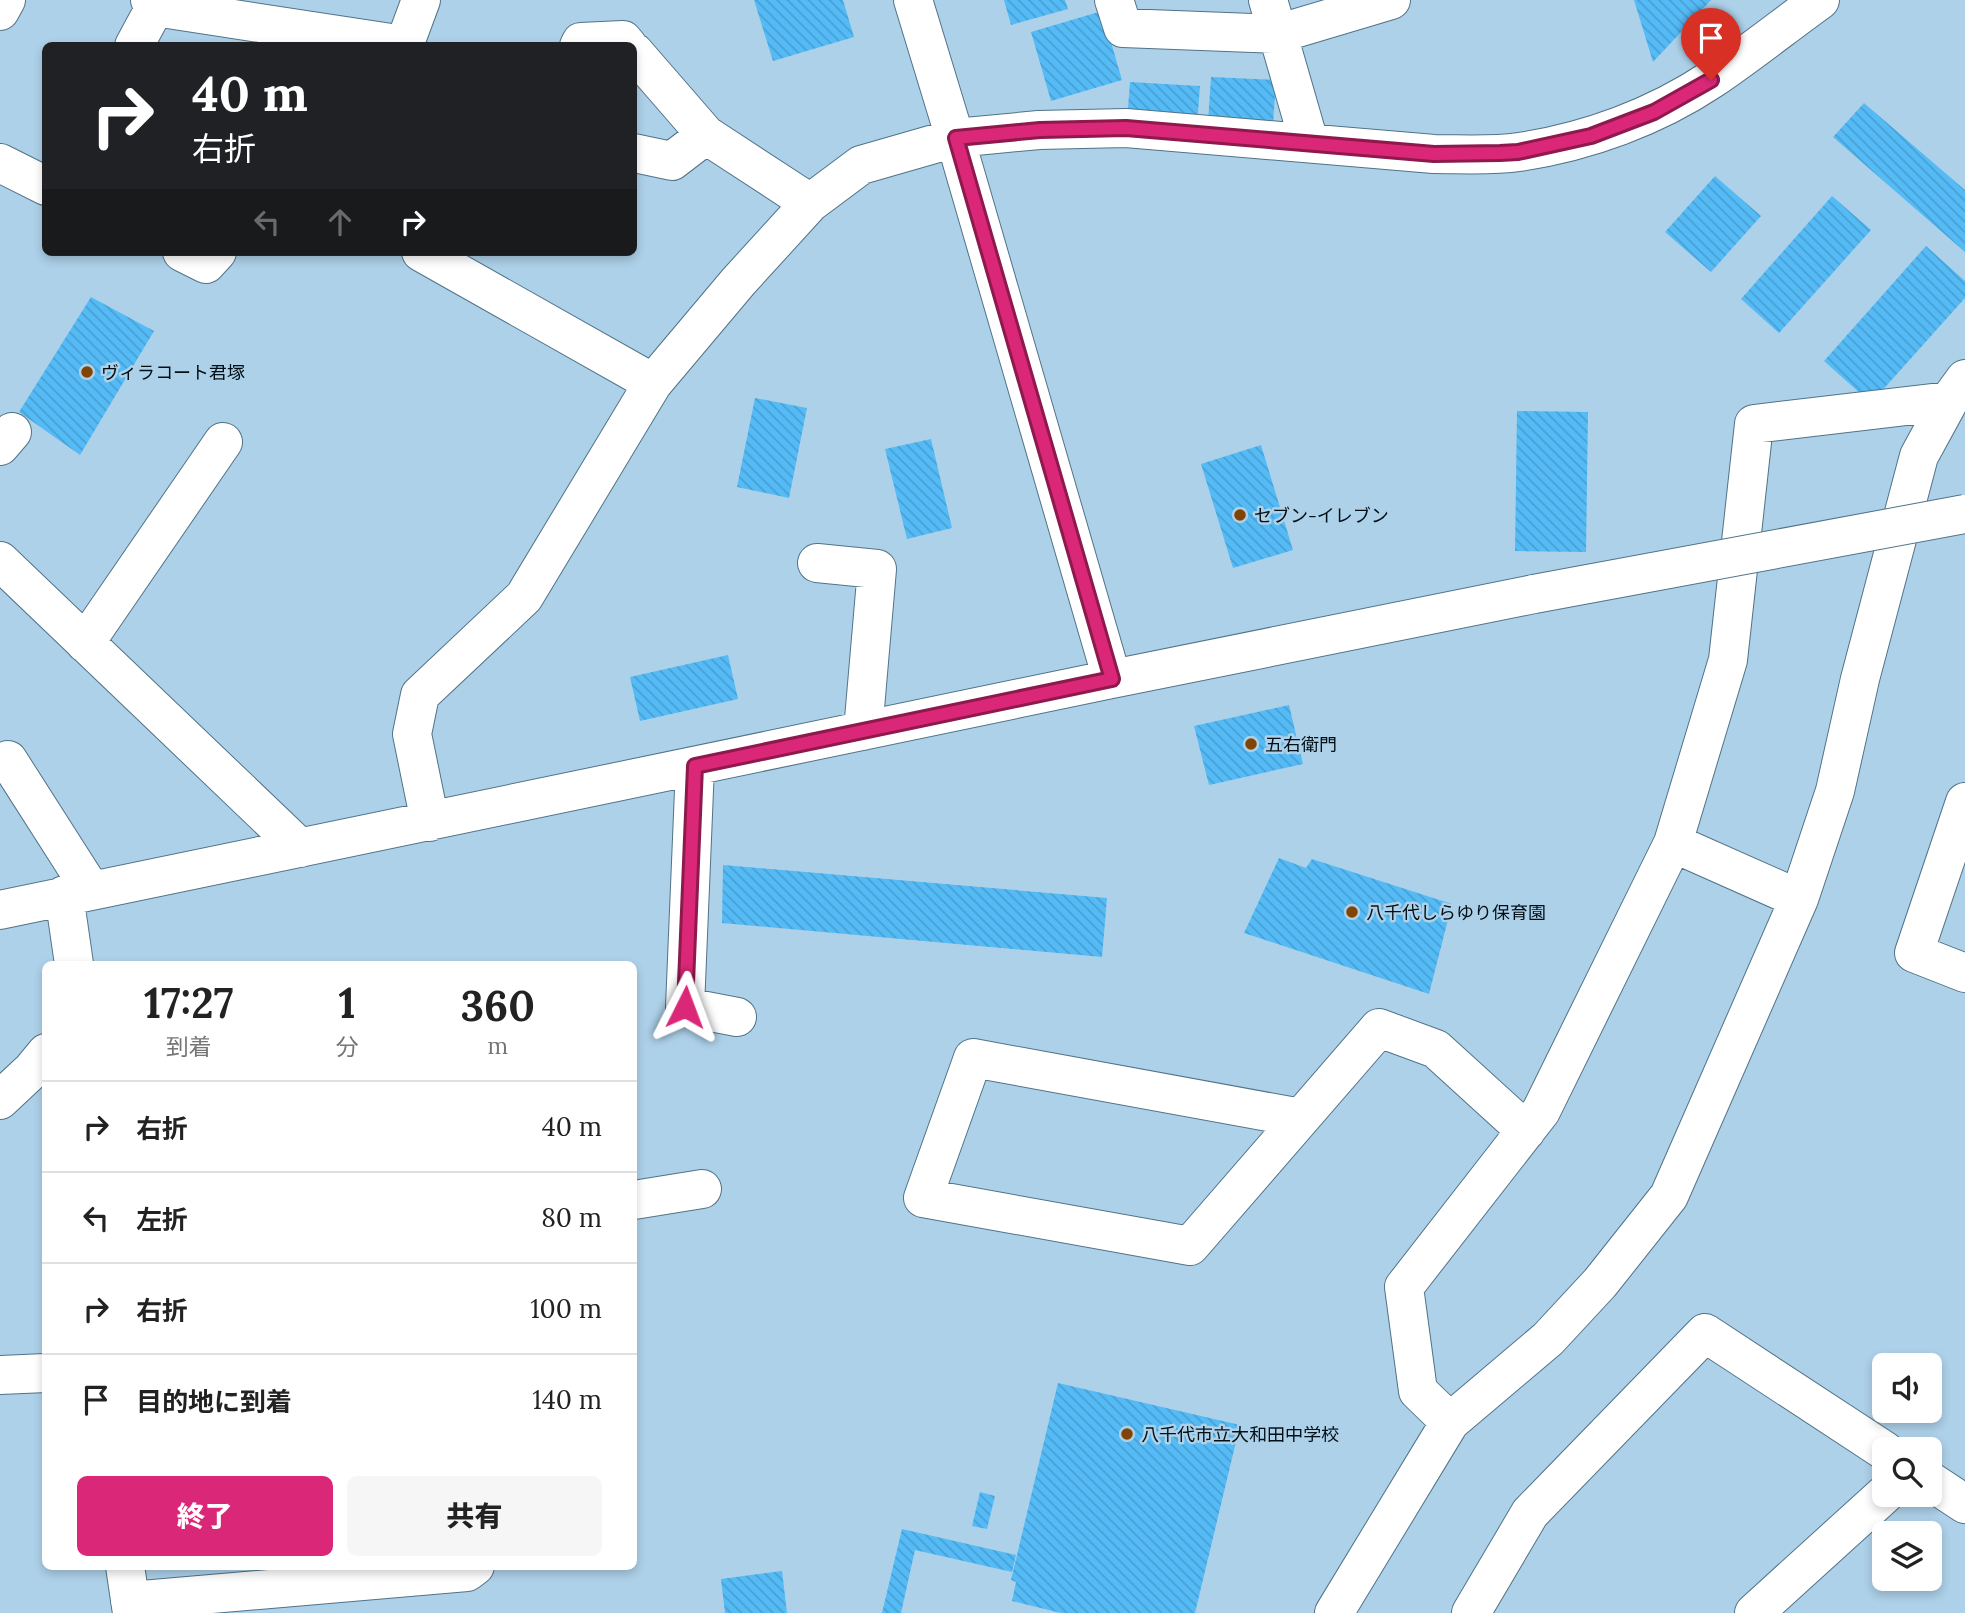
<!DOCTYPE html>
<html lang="ja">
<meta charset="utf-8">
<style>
:root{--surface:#fff;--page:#f6f6f6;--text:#222;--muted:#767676;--line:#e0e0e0;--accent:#db2777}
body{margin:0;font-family:Lora,"Noto Sans JP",serif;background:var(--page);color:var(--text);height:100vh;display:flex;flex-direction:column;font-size:26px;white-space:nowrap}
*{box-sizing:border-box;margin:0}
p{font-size:23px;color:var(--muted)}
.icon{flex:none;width:38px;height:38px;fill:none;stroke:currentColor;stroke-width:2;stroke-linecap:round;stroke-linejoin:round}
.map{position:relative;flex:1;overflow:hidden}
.sheet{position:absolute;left:42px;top:961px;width:595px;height:609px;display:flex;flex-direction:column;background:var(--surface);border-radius:10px;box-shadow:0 4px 10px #0003}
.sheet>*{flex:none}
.hud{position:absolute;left:42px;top:42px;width:595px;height:214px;border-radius:10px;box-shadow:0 4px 10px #0003;background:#202124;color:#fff;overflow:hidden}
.controls{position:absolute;left:1872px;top:1353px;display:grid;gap:14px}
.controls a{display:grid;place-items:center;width:70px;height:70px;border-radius:10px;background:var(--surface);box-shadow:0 4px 10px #0003;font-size:35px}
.pin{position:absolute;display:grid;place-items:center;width:60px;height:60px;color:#fff;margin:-72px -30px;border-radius:50% 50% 50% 0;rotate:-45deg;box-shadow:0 0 7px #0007}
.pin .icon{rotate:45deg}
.me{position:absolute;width:77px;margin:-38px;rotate:3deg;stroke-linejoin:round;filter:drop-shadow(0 0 5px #0008)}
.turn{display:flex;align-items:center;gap:24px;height:147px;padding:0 35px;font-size:32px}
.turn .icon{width:91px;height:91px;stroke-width:2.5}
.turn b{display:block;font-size:49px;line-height:60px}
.lanes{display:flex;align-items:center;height:66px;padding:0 35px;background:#0003;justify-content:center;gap:35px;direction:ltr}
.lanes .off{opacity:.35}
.eta{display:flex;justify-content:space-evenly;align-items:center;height:119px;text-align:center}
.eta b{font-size:42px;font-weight:800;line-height:49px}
.action{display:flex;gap:14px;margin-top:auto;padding:14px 35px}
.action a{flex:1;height:80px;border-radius:10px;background:var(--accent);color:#fff;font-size:28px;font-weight:800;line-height:80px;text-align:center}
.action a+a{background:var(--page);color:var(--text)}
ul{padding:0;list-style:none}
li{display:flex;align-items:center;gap:21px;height:91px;padding:0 35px;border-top:2px solid var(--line)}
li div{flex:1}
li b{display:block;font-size:26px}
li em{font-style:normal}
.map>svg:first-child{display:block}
.building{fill:url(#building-back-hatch)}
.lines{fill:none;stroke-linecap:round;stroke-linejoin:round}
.minor-casing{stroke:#517388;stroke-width:40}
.minor{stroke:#fff;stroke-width:38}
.minor-bridge-casing{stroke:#517388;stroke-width:40;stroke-linecap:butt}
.minor-bridge{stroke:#fff;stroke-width:38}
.route-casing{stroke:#8e194d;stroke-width:18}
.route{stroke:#db2777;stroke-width:12}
.poi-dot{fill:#824404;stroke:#add1e9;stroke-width:2.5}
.labels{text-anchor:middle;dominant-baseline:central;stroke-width:5;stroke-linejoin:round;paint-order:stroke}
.poi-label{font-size:18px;fill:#030f17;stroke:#add1e9;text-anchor:start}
</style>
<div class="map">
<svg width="1965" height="1613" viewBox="0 0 1965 1613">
<defs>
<pattern id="building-back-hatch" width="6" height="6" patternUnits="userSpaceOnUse" patternTransform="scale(1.75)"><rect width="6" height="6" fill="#55bbf6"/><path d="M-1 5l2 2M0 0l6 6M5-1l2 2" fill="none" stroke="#48a0d2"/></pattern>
</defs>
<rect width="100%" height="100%" fill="#add1e9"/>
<path class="building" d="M 754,0 L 843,0 L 854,37 L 773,61 Z
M 1004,0 L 1065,0 L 1068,9 L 1011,25 Z
M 1634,0 L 1711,0 L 1653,62 Z
M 1102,11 L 1122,80 L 1051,101 L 1031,32 Z
M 1211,77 L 1276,80 L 1273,125 L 1208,122 Z
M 1130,82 L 1200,86 L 1197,125 L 1127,121 Z
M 1864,103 L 1965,190 L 1965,252 L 1833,137 Z
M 1715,176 L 1761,216 L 1711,272 L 1665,232 Z
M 1832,196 L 1871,230 L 1779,333 L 1741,299 Z
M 1926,246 L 1965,281 L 1965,298 L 1871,403 L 1824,361 Z
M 91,297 L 154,331 L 80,455 L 19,412 Z
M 755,398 L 807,408 L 789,498 L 737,487 Z
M 1517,411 L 1588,412 L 1586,552 L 1515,551 Z
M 931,439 L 952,528 L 907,539 L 885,449 Z
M 1261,445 L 1293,550 L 1233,568 L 1201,464 Z
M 728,655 L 738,699 L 640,721 L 630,677 Z
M 1289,705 L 1303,764 L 1209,785 L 1194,726 Z
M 1279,858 L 1306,868 L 1312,859 L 1452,904 L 1429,994 L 1244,933 Z
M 723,865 L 1107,898 L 1102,957 L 722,923 Z
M 1058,1383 L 1240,1425 L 1195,1613 L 1061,1613 L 1012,1601 L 1016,1582 L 1011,1580 Z
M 980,1492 L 995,1496 L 987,1529 L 972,1526 Z
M 902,1529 L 1016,1555 L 1012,1572 L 915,1550 L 901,1613 L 882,1613 Z
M 782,1571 L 787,1613 L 725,1613 L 721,1579 Z"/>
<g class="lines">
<defs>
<path id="minor" d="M 150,0 L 155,7 L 404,45
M 913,0 L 955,138 L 1112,679
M 1114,0 L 1123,28 L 1277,34 L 1391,0
M 1268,0 L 1309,142
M 0,11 L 6,0
M 134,46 L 155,7
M 404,46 L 421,0
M 579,46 L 581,42 L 623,40 L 628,46
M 634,52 L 706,135 L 810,203
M 634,153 L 672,161 L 706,135
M 0,163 L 46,186
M 182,252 L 206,264 L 217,252
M 421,252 L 653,383
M 0,446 L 12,432
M 0,561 L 300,848
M 817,563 L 877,569 L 863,731
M 85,643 L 223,442
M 8,760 L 91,890
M 695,766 L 685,1007 L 737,1017
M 1965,802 L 1914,953 L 1965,973
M 430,822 L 412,734 L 420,695 L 524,597 L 653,383 L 738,282 L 810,203 L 861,165 L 955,138 L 1039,130 L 1126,128 L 1434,154 C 1462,154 1491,156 1519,152 C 1587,142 1655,117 1712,79 C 1749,54 1784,26 1820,0
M 1673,843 L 1799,899
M 64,895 L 74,964
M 0,910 L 1112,679 L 1534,594
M 0,1100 L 32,1070 L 46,1053
M 1301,1118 L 973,1058 L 923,1198 L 1190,1246 L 1379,1028 L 1436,1049 L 1526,1131
M 634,1200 L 702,1189
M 0,1375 L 46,1373
M 1450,1422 L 1418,1391 L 1404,1287 L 1541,1111 L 1673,843 L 1728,660 L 1754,424 L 1949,401
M 1930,1481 L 1965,1504
M 125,1566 L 132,1613
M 130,1601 L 467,1572 L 475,1566
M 1334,1613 L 1450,1422 L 1548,1339 L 1600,1283 L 1669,1196 L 1799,899 L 1835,791 L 1860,679 L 1919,456 L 1949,401 L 1965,379
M 1471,1613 L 1530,1513 L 1705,1333 L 1885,1451
M 1754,1613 L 1885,1494"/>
</defs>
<use href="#minor" class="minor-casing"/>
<use href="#minor" class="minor"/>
<defs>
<path id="minor-bridge" d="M 1534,594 L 1965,514"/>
</defs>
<use href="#minor-bridge" class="minor-bridge-casing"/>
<use href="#minor-bridge" class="minor-bridge"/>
</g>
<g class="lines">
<defs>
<path id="route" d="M 685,1007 L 695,766 L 1112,679 L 956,138 L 1040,130 L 1126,128 L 1434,154 L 1500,153 L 1518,152 L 1591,136 L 1654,112 L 1711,80"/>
</defs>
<use href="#route" class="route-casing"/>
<use href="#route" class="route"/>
</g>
<g class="poi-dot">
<circle cx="87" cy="372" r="7"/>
<circle cx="1240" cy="515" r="7"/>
<circle cx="1251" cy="744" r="7"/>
<circle cx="1352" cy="912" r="7"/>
<circle cx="1127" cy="1434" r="7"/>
</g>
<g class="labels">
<g class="poi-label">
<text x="101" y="372">ヴィラコート君塚</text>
<text x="1254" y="515">セブン-イレブン</text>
<text x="1265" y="744">五右衛門</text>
<text x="1366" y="912">八千代しらゆり保育園</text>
<text x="1141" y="1434">八千代市立大和田中学校</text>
</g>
</g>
</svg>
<div class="controls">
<a><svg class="icon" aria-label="sound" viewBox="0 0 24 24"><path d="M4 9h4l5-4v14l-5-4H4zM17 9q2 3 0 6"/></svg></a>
<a><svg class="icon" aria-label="search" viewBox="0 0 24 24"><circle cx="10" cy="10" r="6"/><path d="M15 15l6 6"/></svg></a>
<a><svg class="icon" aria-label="layers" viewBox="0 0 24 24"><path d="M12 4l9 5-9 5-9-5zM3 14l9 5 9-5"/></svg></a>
</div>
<div class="pin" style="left:1711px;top:80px;background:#d93025"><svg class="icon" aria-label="arrive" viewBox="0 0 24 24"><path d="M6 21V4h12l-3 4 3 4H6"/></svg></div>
<svg class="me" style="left:685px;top:1007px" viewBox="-20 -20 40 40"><path d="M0-17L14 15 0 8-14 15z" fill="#db2777" stroke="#fff" stroke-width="4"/></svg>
<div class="hud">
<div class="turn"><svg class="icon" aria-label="right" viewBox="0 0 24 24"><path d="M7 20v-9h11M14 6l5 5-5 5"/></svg><div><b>40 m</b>右折</div></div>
<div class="lanes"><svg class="icon off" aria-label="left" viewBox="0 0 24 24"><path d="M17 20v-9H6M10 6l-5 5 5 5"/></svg><svg class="icon off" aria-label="ahead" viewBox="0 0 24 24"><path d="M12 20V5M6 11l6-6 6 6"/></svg><svg class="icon" aria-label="right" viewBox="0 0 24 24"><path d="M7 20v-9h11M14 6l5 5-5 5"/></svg></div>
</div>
<section class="sheet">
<div class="eta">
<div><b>17:27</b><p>到着</p></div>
<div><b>1</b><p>分</p></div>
<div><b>360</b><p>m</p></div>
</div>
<ul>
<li><svg class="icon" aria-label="right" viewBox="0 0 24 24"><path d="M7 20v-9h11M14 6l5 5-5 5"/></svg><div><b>右折</b></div><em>40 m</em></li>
<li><svg class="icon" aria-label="left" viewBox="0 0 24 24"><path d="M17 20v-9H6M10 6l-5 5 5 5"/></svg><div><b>左折</b></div><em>80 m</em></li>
<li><svg class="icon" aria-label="right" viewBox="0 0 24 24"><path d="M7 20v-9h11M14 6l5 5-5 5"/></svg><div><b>右折</b></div><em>100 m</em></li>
<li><svg class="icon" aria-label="arrive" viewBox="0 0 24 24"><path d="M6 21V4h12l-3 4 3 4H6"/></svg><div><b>目的地に到着</b></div><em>140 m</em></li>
</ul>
<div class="action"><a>終了</a><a>共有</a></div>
</section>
</div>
